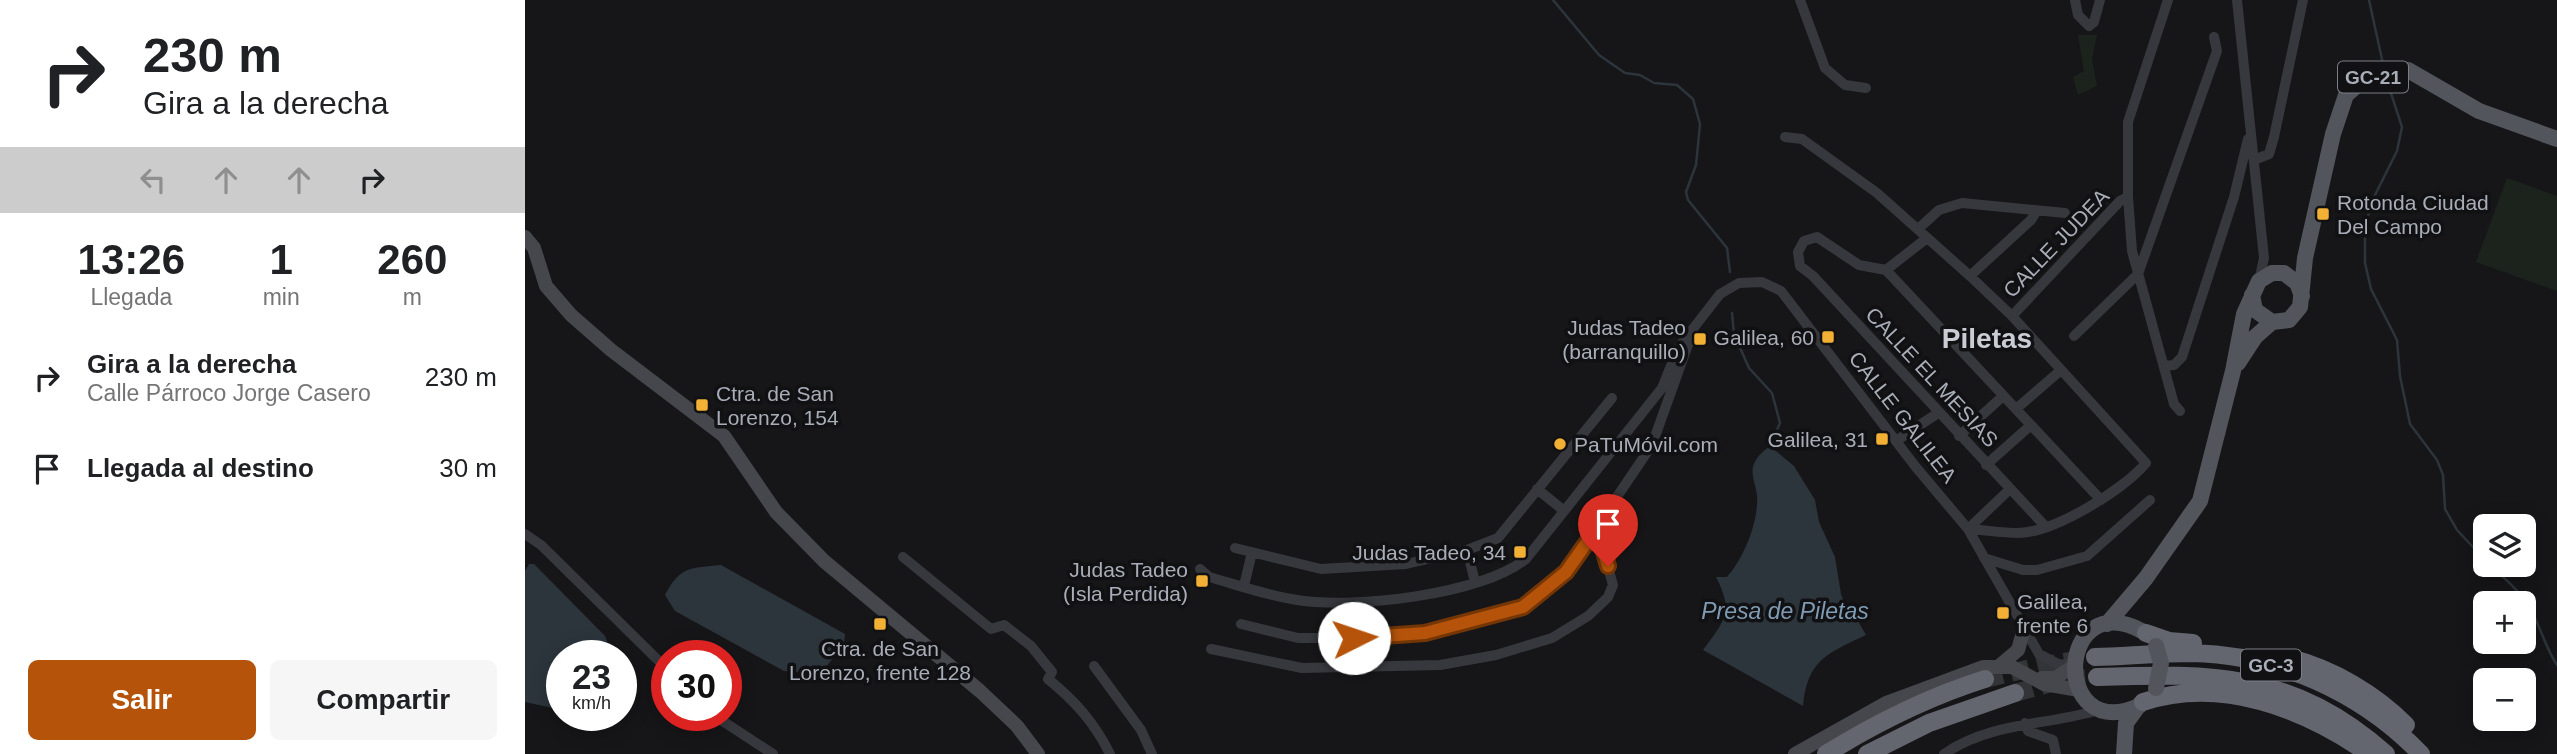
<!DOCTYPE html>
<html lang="es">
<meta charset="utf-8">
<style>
:root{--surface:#fff;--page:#f6f6f6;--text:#202124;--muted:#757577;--accent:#b45309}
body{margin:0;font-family:Helvetica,sans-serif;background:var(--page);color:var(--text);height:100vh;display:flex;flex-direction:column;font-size:26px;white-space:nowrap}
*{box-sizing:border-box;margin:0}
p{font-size:23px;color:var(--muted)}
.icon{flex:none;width:38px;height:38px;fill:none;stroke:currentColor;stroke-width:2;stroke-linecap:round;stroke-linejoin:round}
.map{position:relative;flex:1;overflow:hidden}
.panel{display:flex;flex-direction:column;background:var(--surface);width:525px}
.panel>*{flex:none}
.hud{background:#fff;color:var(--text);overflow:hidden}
.controls{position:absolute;left:1948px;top:514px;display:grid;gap:14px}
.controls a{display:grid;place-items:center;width:63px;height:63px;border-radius:10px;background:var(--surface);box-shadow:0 4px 18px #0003;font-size:35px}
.speed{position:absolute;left:21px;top:640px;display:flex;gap:14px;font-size:35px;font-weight:700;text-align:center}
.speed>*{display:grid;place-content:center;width:91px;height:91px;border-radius:50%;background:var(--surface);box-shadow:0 4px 18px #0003;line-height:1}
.speed small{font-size:18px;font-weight:400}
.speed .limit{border:10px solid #d22;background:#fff;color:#111}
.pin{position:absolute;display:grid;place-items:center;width:60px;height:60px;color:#fff;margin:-72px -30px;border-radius:50% 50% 50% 0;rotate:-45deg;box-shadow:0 0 7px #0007}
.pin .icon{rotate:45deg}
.me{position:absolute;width:77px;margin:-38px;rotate:86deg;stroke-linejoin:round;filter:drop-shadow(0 0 5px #0008)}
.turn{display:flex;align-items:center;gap:24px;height:147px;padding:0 28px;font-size:32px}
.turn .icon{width:91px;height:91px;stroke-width:2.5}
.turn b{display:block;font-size:49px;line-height:60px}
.lanes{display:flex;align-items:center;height:66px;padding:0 28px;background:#0003;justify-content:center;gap:35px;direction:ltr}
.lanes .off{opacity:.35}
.eta{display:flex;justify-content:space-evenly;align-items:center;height:119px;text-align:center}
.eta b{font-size:42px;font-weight:700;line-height:49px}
.primary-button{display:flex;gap:14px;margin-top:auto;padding:14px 28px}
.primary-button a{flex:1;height:80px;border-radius:10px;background:var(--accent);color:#fff;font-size:28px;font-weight:700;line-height:80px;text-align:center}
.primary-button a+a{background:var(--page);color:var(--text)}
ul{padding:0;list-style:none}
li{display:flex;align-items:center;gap:21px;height:91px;padding:0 28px}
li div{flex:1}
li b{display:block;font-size:26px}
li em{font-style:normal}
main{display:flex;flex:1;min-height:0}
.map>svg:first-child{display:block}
.green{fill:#1c231d}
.water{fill:#2c353c}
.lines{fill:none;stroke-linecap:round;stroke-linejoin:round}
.stream{stroke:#2c353c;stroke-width:2.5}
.highway-tunnel{stroke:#333438;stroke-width:18;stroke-dasharray:18 9;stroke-linecap:butt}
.street{stroke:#37383d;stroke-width:10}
.secondary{stroke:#45474d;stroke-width:14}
.primary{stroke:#53555c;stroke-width:16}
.highway{stroke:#63666e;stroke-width:18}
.primary-bridge{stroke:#53555c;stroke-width:16}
.route-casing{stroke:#753606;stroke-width:18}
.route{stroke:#b45309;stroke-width:12}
.poi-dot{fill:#f2b134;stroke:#111113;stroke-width:2.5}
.labels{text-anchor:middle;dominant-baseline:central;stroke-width:7;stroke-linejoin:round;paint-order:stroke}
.shield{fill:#111113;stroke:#7b7e86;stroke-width:2}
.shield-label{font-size:19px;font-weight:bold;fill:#a8adb8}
.poi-label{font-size:21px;fill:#a8adb8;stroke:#111113;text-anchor:end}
.street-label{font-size:21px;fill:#a8adb8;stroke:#111113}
.water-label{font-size:23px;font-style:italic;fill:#7f9bb3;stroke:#111113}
.district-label{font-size:28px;font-weight:bold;fill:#c9ccd4;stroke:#111113}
</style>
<main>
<section class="panel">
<div class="hud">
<div class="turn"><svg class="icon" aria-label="right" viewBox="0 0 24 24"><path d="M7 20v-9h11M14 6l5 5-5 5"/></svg><div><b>230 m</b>Gira a la derecha</div></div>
<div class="lanes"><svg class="icon off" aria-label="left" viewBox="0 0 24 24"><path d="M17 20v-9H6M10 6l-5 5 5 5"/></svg><svg class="icon off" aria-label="ahead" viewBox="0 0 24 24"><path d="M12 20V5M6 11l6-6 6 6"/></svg><svg class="icon off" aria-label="ahead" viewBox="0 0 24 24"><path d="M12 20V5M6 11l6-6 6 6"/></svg><svg class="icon" aria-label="right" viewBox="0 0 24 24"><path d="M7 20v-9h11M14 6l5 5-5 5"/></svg></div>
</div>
<div class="eta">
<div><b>13:26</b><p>Llegada</p></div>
<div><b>1</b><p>min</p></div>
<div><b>260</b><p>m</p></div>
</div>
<ul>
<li><svg class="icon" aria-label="right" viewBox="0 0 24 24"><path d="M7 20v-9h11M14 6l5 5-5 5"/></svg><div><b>Gira a la derecha</b><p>Calle Párroco Jorge Casero</p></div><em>230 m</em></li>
<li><svg class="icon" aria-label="arrive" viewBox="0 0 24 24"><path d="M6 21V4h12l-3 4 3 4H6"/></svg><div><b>Llegada al destino</b></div><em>30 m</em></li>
</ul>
<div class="primary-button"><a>Salir</a><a>Compartir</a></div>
</section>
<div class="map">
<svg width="2032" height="754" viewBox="0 0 2032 754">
<rect width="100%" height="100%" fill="#161618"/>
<path class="green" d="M 1553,35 L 1572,35 L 1567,59 L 1572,86 L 1553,95 L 1548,77 L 1559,71 Z
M 1982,178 L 2032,196 L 2032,291 L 1951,262 Z"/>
<path class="water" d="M 1245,446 L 1269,466 L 1290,500 L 1294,522 L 1310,557 L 1316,594 L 1325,618 L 1333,621 L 1341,635 C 1303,653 1282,660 1278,706 L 1178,650 C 1200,620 1209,612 1191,577 L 1202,577 C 1219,558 1234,521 1232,495 C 1231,486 1226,475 1228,467 C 1230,458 1238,451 1245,446 Z
M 4,564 L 9,564 L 80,636 L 88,656 L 37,656 L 37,710 L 0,702 L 0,571 Z
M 196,565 L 320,634 L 319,644 L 301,667 L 285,673 L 259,671 L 150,611 L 140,595 C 155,566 166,568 196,565 Z"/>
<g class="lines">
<path class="stream" d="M 1028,0 L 1074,55 L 1100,73 L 1115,75 L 1129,83 L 1152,85 L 1168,99 L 1175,124 L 1171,165 L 1161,192 L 1163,200 L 1202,248 L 1205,272
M 1844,0 L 1858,64
M 1862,81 L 1877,127 L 1872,151 L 1845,205 L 1840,235 L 1840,263 L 1846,289 L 1872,340 L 1875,376 L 1885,424 L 1912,460 L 1918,475 L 1920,509 L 1932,530 L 1960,560
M 1207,313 L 1209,334 L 1224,368 L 1247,393 L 1255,423 L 1245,446
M 1965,565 C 1980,579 1996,592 2006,610 C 2016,628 2020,647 2032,665"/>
<path class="highway-tunnel" d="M 1460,679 L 1514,666 L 1570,657
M 1490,693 L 1533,681 L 1572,677"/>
<path class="street" d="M 1275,0 L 1300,68 L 1320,85 L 1341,88
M 1550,0 L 1553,15 L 1564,26 L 1569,22 L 1575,0
M 1643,0 L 1603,122 L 1603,197 L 1607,251 L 1649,404 L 1655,411
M 1712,0 L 1739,258 L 1734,281
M 1260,137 L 1277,139 L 1352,193 L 1445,276 L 1487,316 L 1621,463 C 1598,490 1529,533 1493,533 C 1477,533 1460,530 1443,529
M 1729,160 L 1744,154 L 1749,137 L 1778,0
M 1393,229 L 1414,210 L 1437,203 L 1540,213
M 1402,238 L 1361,270 L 1334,265 L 1292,237 L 1279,241 L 1273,252 L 1275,266 L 1288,276 L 1519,525
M 1361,270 L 1576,500
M 1445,276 L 1506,220 L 1511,212
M 1487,316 L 1595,201 L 1603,197
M 1549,336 L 1613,274 L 1692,51 L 1689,37
M 1639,366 L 1649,365 L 1657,357 L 1709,197 L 1723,139
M 1491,409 L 1536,370
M 1434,436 L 1478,396
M 1371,441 L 1413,413
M 1461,465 L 1506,425
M 1012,489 L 1038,510
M 1443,529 L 1484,490
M 0,534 L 16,545 L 142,669
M 710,548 L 796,569 L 881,564 L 942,550 L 973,538 L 1087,398
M 942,550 L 950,582
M 378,557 L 466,629 L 479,625 L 506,646 L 527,672 L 523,679 C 550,701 569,722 585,754
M 1459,558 L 1498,570 L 1512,570 L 1562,556 L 1625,500
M 675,569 L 684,577 C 713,585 743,596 772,600 C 829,609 955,595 1001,559 L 1137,388 L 1153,348 L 1195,294 L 1214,283 L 1237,282 L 1256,291 L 1390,466 L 1443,529 L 1514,654 L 1533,664 L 1548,665
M 719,586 L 727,552
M 716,624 L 773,638 L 829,638 L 900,633 L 998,607 L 1041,572 L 1127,445 L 1165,339
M 686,649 L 777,668 L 915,665 L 971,655 L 1027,638 L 1063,616 L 1083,597 L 1088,585 L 1072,528
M 569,666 L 616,730 L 627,754
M 190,716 L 248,754
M 1500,723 L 1503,731 L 1528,740 L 1531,754
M 1419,754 C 1467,721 1523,726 1577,709"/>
<path class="secondary" d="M 0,237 L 9,248 L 21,286 L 46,315 L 86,350 L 199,436 L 251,512 L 299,561 L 455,691 L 492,726 L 513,754
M 1474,666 L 1493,650 L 1499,629
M 1517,678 L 1530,678 L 1548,667
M 1270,754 L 1361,703 L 1458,667 L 1487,667 L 1519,684 L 1554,690"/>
<path class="primary" d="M 1727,295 L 1730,310 L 1747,322 L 1764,320 L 1775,307 L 1780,258 L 1808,134 L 1821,95 L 1836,82 L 1865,70 L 1883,70 L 1954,111 L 2032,139
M 1713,363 L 1730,337 L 1747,322
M 1582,624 L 1621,578 L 1675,501 L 1708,371 L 1719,314 L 1734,281 L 1747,273 L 1759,273 L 1772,283 L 1777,296
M 1614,706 C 1525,745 1531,583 1619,632
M 1599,754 L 1601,723 L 1614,705"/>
<path class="highway" d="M 1621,633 L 1644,641 L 1668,643
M 1570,657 C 1602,656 1635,653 1667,653 C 1754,655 1836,692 1896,754
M 1765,658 C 1808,669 1850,694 1881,725
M 1572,677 C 1689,673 1768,672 1861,754
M 1618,702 C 1696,676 1780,709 1844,754
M 1301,754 C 1351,723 1403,697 1460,679
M 1342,754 L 1404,723 L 1490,693"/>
<path class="primary-bridge" d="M 1631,646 L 1636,663 L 1631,688"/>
</g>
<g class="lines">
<defs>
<path id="route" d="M 829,638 L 900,633 L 998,607 L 1041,572 L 1072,528 L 1083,566"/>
</defs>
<use href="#route" class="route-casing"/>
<use href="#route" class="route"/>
</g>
<g class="poi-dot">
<rect x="1791" y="207" width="14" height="14" rx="3.5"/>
<rect x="1296" y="330" width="14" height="14" rx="3.5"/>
<rect x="1168" y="332" width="14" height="14" rx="3.5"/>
<rect x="170" y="398" width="14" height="14" rx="3.5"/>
<rect x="1350" y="432" width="14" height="14" rx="3.5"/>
<circle cx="1035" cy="444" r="7"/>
<rect x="988" y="545" width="14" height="14" rx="3.5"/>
<rect x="670" y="574" width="14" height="14" rx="3.5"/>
<rect x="1471" y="606" width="14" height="14" rx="3.5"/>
<rect x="348" y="617" width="14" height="14" rx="3.5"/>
</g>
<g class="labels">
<g class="shield">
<rect x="1813" y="61.5" width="70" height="31" rx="5"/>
<rect x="1716" y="649.5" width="60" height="31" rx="5"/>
</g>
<g class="shield-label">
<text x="1848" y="77">GC-21</text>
<text x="1746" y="665">GC-3</text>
</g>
<g class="poi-label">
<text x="1812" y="202" text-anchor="start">Rotonda Ciudad<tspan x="1812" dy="24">Del Campo</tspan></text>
<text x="1161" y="327">Judas Tadeo<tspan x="1161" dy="24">(barranquillo)</tspan></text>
<text x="1289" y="337">Galilea, 60</text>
<text x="191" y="393" text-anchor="start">Ctra. de San<tspan x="191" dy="24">Lorenzo, 154</tspan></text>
<text x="1343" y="439">Galilea, 31</text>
<text x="1049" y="444" text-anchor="start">PaTuMóvil.com</text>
<text x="981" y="552">Judas Tadeo, 34</text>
<text x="663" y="569">Judas Tadeo<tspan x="663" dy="24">(Isla Perdida)</tspan></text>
<text x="1492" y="601" text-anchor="start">Galilea,<tspan x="1492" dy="24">frente 6</tspan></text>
<text x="355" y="648" text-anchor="middle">Ctra. de San<tspan x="355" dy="24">Lorenzo, frente 128</tspan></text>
</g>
<g class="street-label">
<text transform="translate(1531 243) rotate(-46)">CALLE JUDEA</text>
<text transform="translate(1407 377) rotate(47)">CALLE EL MESIAS</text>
<text transform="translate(1378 417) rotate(52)">CALLE GALILEA</text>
</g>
<g class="water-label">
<text x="1260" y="611">Presa de Piletas</text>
</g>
<g class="district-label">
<text x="1462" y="338">Piletas</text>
</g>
</g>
</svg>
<div class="controls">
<a><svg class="icon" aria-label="layers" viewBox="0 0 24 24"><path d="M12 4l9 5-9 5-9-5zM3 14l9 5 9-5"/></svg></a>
<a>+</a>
<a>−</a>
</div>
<div class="speed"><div>23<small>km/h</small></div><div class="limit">30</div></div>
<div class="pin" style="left:1083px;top:566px;background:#d93025"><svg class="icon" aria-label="arrive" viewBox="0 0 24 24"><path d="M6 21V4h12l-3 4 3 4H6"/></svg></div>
<svg class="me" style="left:829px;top:638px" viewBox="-20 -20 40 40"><circle r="19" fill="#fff"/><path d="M0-13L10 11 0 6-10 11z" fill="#b45309"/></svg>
</div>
</main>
